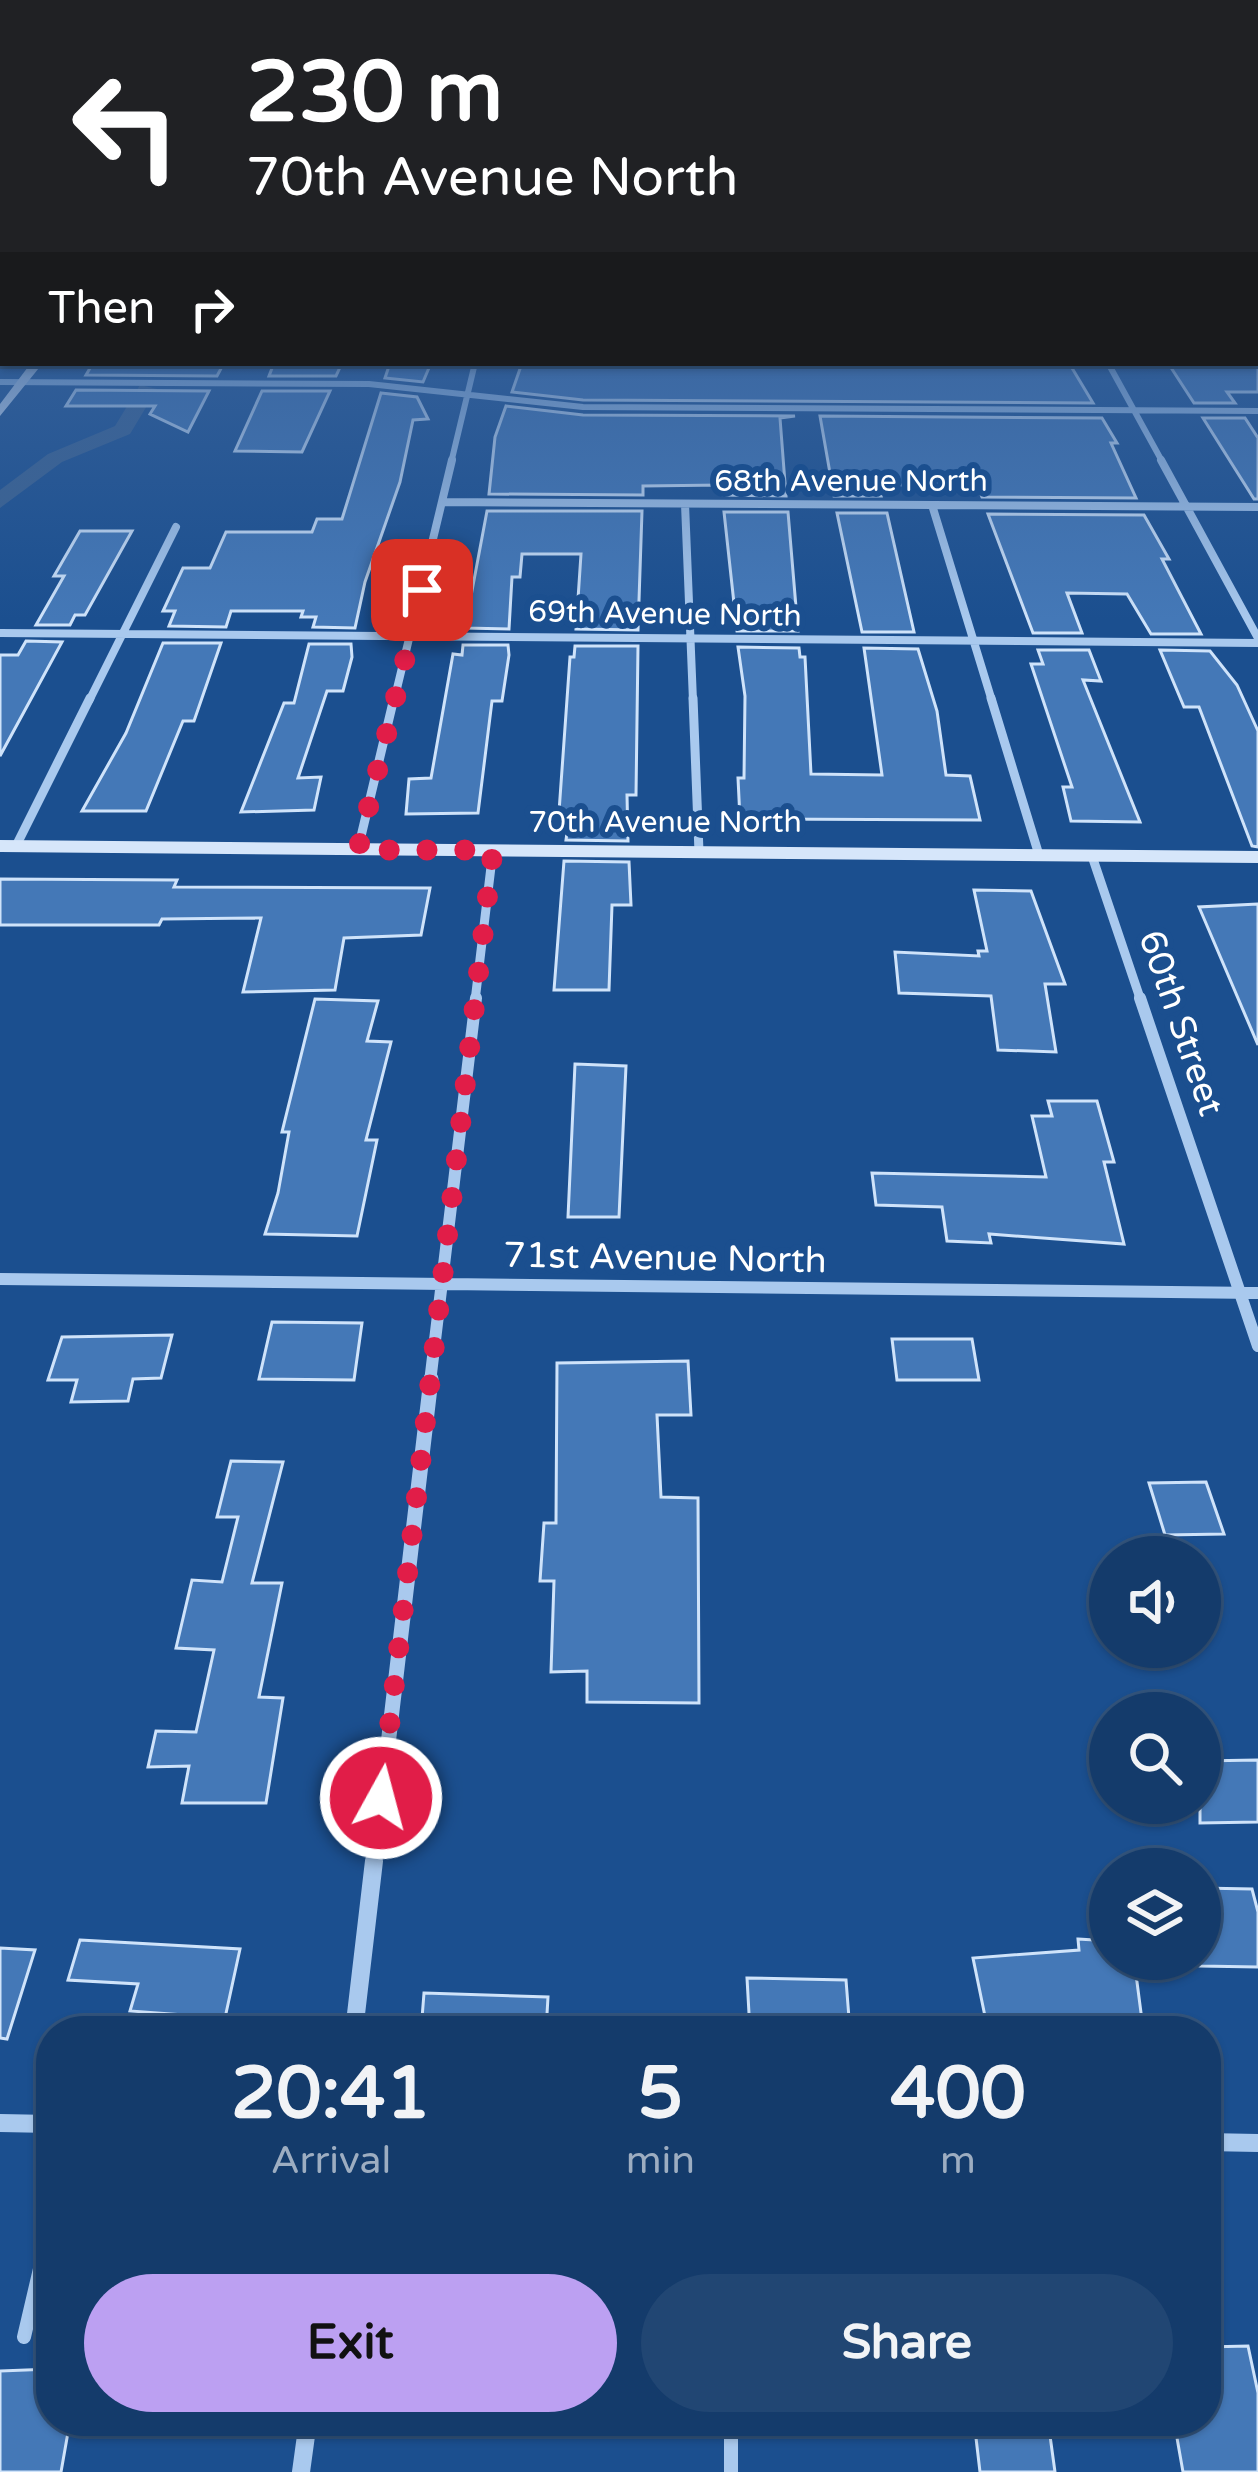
<!DOCTYPE html>
<style>
:root{--surface:#143b6b;--page:#214673;--text:#f1f3f6;--muted:#9dadc1;--line:#33557e;--accent:#bca0f2}
body{margin:0;font-family:"Varela Round",sans-serif;background:var(--page);color:var(--text);height:100vh;display:flex;flex-direction:column;font-size:45px;white-space:nowrap}
*{box-sizing:border-box;margin:0}
p{font-size:39px;color:var(--muted)}
.icon{flex:none;width:66px;height:66px;fill:none;stroke:currentColor;stroke-width:2;stroke-linecap:round;stroke-linejoin:round}
.map{position:relative;flex:1;overflow:hidden}
.drawer{position:absolute;left:36px;top:2016px;width:1185px;height:420px;display:flex;flex-direction:column;background:var(--surface);border-radius:48px;box-shadow:0 3px 9px #0004,0 0 0 3px var(--line)}
.drawer>*{flex:none}
.top-card{position:absolute;left:0px;top:0px;width:1260px;height:366px;box-shadow:0 3px 9px #0004,0 0 0 3px var(--line);background:#202124;color:#fff;overflow:hidden}
.fabs{position:absolute;left:1089px;top:1536px;display:grid;gap:24px}
.fabs a{display:grid;place-items:center;width:132px;height:132px;border-radius:50%;background:var(--surface);box-shadow:0 3px 9px #0004,0 0 0 3px var(--line);font-size:60px}
.pin{position:absolute;display:grid;place-items:center;width:102px;height:102px;color:#fff;margin:-51px;border-radius:24px;box-shadow:0 6px 18px #0006}
.me{position:absolute;width:132px;margin:-66px;rotate:7deg;stroke-linejoin:round;filter:drop-shadow(0 0 9px #0008)}
.turn{display:flex;align-items:center;gap:42px;height:252px;padding:0 48px;font-size:54px}
.turn .icon{width:156px;height:156px;stroke-width:2.5}
.turn b{display:block;font-size:84px;line-height:102px}
.then{display:flex;align-items:center;height:114px;padding:0 48px;background:#0003;gap:24px;font-size:45px}
.eta{display:flex;justify-content:space-evenly;align-items:center;height:204px;text-align:center}
.eta b{font-size:72px;font-weight:700;line-height:84px}
.action{display:flex;gap:24px;margin-top:auto;padding:24px 48px}
.action a{flex:1;height:138px;border-radius:72px;background:var(--accent);color:#111;font-size:48px;font-weight:700;line-height:138px;text-align:center}
.action a+a{background:var(--page);color:var(--text)}
.map>svg:first-child{display:block}
.lines{fill:none;stroke-linecap:round;stroke-linejoin:round}
.canal{fill:#3c6290;fill-rule:evenodd}
.building{fill:#4478b7;stroke:#cfe3fa;stroke-width:3}
.lane{stroke:#a9c9ee;stroke-width:14}
.street-far5{stroke:#a9c9ee;stroke-width:6}
.street-far4{stroke:#a9c9ee;stroke-width:8}
.street-far3{stroke:#a9c9ee;stroke-width:9}
.street-far2{stroke:#a9c9ee;stroke-width:12}
.street-far1{stroke:#a9c9ee;stroke-width:15}
.street{stroke:#a9c9ee;stroke-width:18}
.secondary{fill:#d6e6fa;fill-rule:evenodd}
.route{stroke:#e11d48;stroke-width:21;stroke-dasharray:0 37.8}
.labels{text-anchor:middle;dominant-baseline:central;stroke-width:12;stroke-linejoin:round;paint-order:stroke}
.far-street-label{font-size:30px;fill:#fff;stroke:#1b4f8f}
.street-label{font-size:36px;fill:#fff;stroke:#1b4f8f}
</style>
<div class="map">
<svg width="1258" height="2472" viewBox="0 0 1258 2472">
<rect width="100%" height="100%" fill="#1b4f8f"/>
<g class="lines">
<path class="canal" d="M 1257,275 L 1258,275 L 1258,285 L 1257,285 Z
M 140,385 L 157,389 L 130,434 L 62,462 L 0,508 L 0,490 L 48,454 L 115,426 Z"/>
</g>
<path class="building" d="M 93,363 L 224,363 L 217,376 L 86,375 Z
M 274,363 L 342,363 L 336,376 L 269,376 Z
M 390,363 L 431,363 L 423,382 L 385,378 Z
M 522,363 L 1069,363 L 1093,403 L 583,400 L 512,392 Z
M 1168,363 L 1258,363 L 1258,392 L 1227,392 L 1235,403 L 1194,403 Z
M 76,390 L 209,391 L 188,432 L 150,414 L 155,406 L 66,406 Z
M 262,391 L 330,391 L 302,452 L 235,451 Z
M 381,393 L 417,397 L 428,419 L 413,420 L 400,482 L 365,582 L 355,628 L 313,627 L 316,617 L 301,617 L 303,611 L 231,611 L 226,627 L 169,626 L 175,611 L 163,611 L 183,568 L 210,568 L 226,532 L 312,532 L 317,519 L 342,519 Z
M 506,406 L 583,415 L 795,416 L 780,418 L 786,496 L 723,495 L 722,485 L 643,486 L 643,495 L 489,494 L 495,437 Z
M 820,416 L 1102,418 L 1117,443 L 1111,443 L 1136,498 L 982,497 L 978,486 L 899,485 L 878,485 L 881,496 L 834,496 Z
M 1203,418 L 1245,418 L 1258,438 L 1258,499 L 1254,499 Z
M 487,511 L 642,511 L 638,630 L 576,629 L 581,554 L 522,554 L 520,577 L 512,577 L 509,629 L 465,628 Z
M 724,512 L 788,512 L 798,631 L 737,631 Z
M 837,513 L 887,513 L 914,632 L 862,632 Z
M 988,514 L 1144,515 L 1169,559 L 1162,559 L 1201,634 L 1151,634 L 1127,594 L 1067,593 L 1082,633 L 1033,633 Z
M 80,531 L 132,531 L 85,615 L 75,615 L 70,625 L 36,625 L 64,576 L 54,576 Z
M 26,641 L 62,642 L 0,756 L 0,655 L 18,655 Z
M 163,643 L 221,643 L 194,721 L 183,721 L 146,811 L 82,811 L 126,733 Z
M 309,644 L 351,644 L 352,657 L 343,691 L 327,691 L 298,778 L 321,777 L 314,810 L 241,812 L 284,703 L 294,703 Z
M 463,645 L 508,645 L 509,655 L 502,701 L 492,701 L 478,813 L 406,814 L 409,779 L 431,778 L 453,654 L 462,655 Z
M 575,646 L 638,646 L 636,795 L 627,795 L 628,841 L 566,840 L 568,826 L 558,826 L 570,657 L 574,657 Z
M 738,647 L 799,648 L 800,657 L 805,657 L 811,774 L 882,775 L 864,648 L 918,649 L 937,711 L 946,775 L 970,776 L 980,820 L 740,819 L 738,778 L 744,778 L 745,696 Z
M 1038,650 L 1089,650 L 1101,681 L 1083,680 L 1140,822 L 1071,821 L 1063,787 L 1072,787 L 1031,664 L 1043,664 Z
M 1160,650 L 1210,651 L 1237,685 L 1258,731 L 1258,847 L 1252,846 L 1199,707 L 1184,707 Z
M 564,861 L 629,862 L 631,905 L 612,905 L 609,990 L 554,990 Z
M 0,879 L 177,880 L 174,887 L 430,888 L 421,935 L 344,938 L 335,990 L 243,992 L 261,918 L 162,919 L 159,925 L 0,925 Z
M 974,890 L 1031,891 L 1065,984 L 1045,984 L 1056,1052 L 998,1050 L 991,996 L 899,993 L 895,952 L 979,956 L 978,951 L 987,951 Z
M 1258,904 L 1258,1045 L 1199,907 Z
M 315,999 L 378,1001 L 367,1041 L 391,1042 L 366,1140 L 377,1140 L 357,1236 L 265,1234 L 278,1193 L 289,1132 L 282,1132 Z
M 575,1064 L 626,1066 L 619,1217 L 568,1217 Z
M 1048,1101 L 1097,1101 L 1114,1162 L 1104,1162 L 1124,1244 L 989,1234 L 991,1243 L 947,1241 L 942,1207 L 876,1205 L 872,1173 L 1046,1177 L 1032,1116 L 1052,1116 Z
M 272,1322 L 362,1323 L 354,1380 L 259,1379 Z
M 172,1335 L 161,1378 L 133,1379 L 128,1401 L 71,1402 L 77,1380 L 48,1380 L 62,1337 Z
M 892,1339 L 972,1339 L 979,1380 L 897,1380 Z
M 688,1361 L 691,1415 L 657,1415 L 661,1497 L 698,1498 L 699,1703 L 587,1702 L 587,1671 L 551,1672 L 554,1581 L 540,1581 L 544,1523 L 556,1523 L 557,1363 Z
M 231,1461 L 283,1462 L 252,1583 L 282,1583 L 259,1697 L 283,1698 L 266,1803 L 182,1803 L 189,1766 L 148,1767 L 156,1731 L 196,1732 L 214,1650 L 176,1648 L 192,1580 L 222,1582 L 238,1517 L 217,1517 Z
M 1206,1482 L 1224,1534 L 1165,1535 L 1149,1483 Z
M 1258,1760 L 1258,1822 L 1200,1823 L 1200,1761 Z
M 1200,1888 L 1252,1889 L 1258,1912 L 1258,1967 L 1200,1966 Z
M 1078,1939 L 1110,1941 L 1110,1959 L 1134,1959 L 1143,2028 L 1087,2024 L 1087,2018 L 987,2026 L 973,1958 L 1079,1950 Z
M 80,1940 L 240,1949 L 225,2018 L 130,2011 L 138,1984 L 68,1980 Z
M 0,1948 L 35,1950 L 7,2039 L 0,2038 Z
M 747,1978 L 846,1980 L 850,2031 L 750,2031 Z
M 424,1993 L 548,1997 L 546,2031 L 421,2031 Z
M 1248,2346 L 1258,2393 L 1258,2472 L 1183,2472 L 1174,2421 L 1206,2421 L 1206,2347 Z
M 51,2369 L 51,2421 L 70,2421 L 61,2472 L 0,2472 L 0,2371 Z
M 974,2421 L 1048,2421 L 1055,2472 L 980,2472 Z"/>
<g class="lines">
<path class="lane" d="M 24,2337 L 51,2222
M 731,2421 L 731,2472"/>
<path class="street-far5" d="M 1108,363 L 1163,463
M 0,382 L 369,384 L 583,407 L 1258,411
M 451,463 L 475,363"/>
<path class="street-far4" d="M 1161,460 L 1258,638
M 444,502 L 1258,507
M 685,504 L 693,701
M 932,505 L 992,701
M 0,633 L 1258,643
M 89,701 L 176,527
M 394,701 L 452,460"/>
<path class="street-far3" d="M 693,698 L 699,852
M 991,698 L 1039,855
M 16,846 L 90,698
M 358,849 L 394,698
M 1092,856 L 1141,1001
M 475,1001 L 493,850"/>
<path class="street-far2" d="M 1140,998 L 1258,1346
M 0,1279 L 1258,1293
M 430,1382 L 476,998"/>
<path class="street-far1" d="M 374,1864 L 431,1379"/>
<path class="street" d="M 354,2031 L 374,1861
M 0,2123 L 51,2124
M 1206,2142 L 1258,2143
M 301,2472 L 308,2421"/>
<path class="secondary" d="M 31,363 L 43,363 L 0,416 L 0,404 Z
M 0,840 L 1258,851 L 1258,863 L 0,852 Z"/>
</g>
<linearGradient id="sky" x2="0" y2="1"><stop stop-color="#0f2b4f"/><stop offset="0.44" stop-color="#39639b"/><stop offset="1" stop-color="#39639b" stop-opacity="0"/></linearGradient>
<rect width="1258" height="620" fill="url(#sky)"/>
<g class="lines">
<path class="route" d="M 381,1798 L 493,850 L 358,850 L 422,590"/>
</g>
<g class="labels">
<g class="far-street-label">
<text x="851" y="481">68th Avenue North</text>
<text transform="translate(665 614) rotate(1)">69th Avenue North</text>
<text x="665" y="822">70th Avenue North</text>
</g>
<g class="street-label">
<text transform="translate(1181 1023) rotate(71)">60th Street</text>
<text transform="translate(665 1258) rotate(1)">71st Avenue North</text>
</g>
</g>
</svg>
<div class="fabs">
<a><svg class="icon" aria-label="sound" viewBox="0 0 24 24"><path d="M4 9h4l5-4v14l-5-4H4zM17 9q2 3 0 6"/></svg></a>
<a><svg class="icon" aria-label="search" viewBox="0 0 24 24"><circle cx="10" cy="10" r="6"/><path d="M15 15l6 6"/></svg></a>
<a><svg class="icon" aria-label="layers" viewBox="0 0 24 24"><path d="M12 4l9 5-9 5-9-5zM3 14l9 5 9-5"/></svg></a>
</div>
<div class="pin" style="left:422px;top:590px;background:#d93025"><svg class="icon" aria-label="arrive" viewBox="0 0 24 24"><path d="M6 21V4h12l-3 4 3 4H6"/></svg></div>
<svg class="me" style="left:381px;top:1798px" viewBox="-20 -20 40 40"><circle r="17" fill="#e11d48" stroke="#fff" stroke-width="3"/><path d="M0-11L8 9 0 5-8 9z" fill="#fff"/></svg>
<div class="top-card">
<div class="turn"><svg class="icon" aria-label="left" viewBox="0 0 24 24"><path d="M17 20v-9H6M10 6l-5 5 5 5"/></svg><div><b>230 m</b>70th Avenue North</div></div>
<div class="then">Then<svg class="icon" aria-label="right" viewBox="0 0 24 24"><path d="M7 20v-9h11M14 6l5 5-5 5"/></svg></div>
</div>
<section class="drawer">
<div class="eta">
<div><b>20:41</b><p>Arrival</p></div>
<div><b>5</b><p>min</p></div>
<div><b>400</b><p>m</p></div>
</div>
<div class="action"><a>Exit</a><a>Share</a></div>
</section>
</div>
